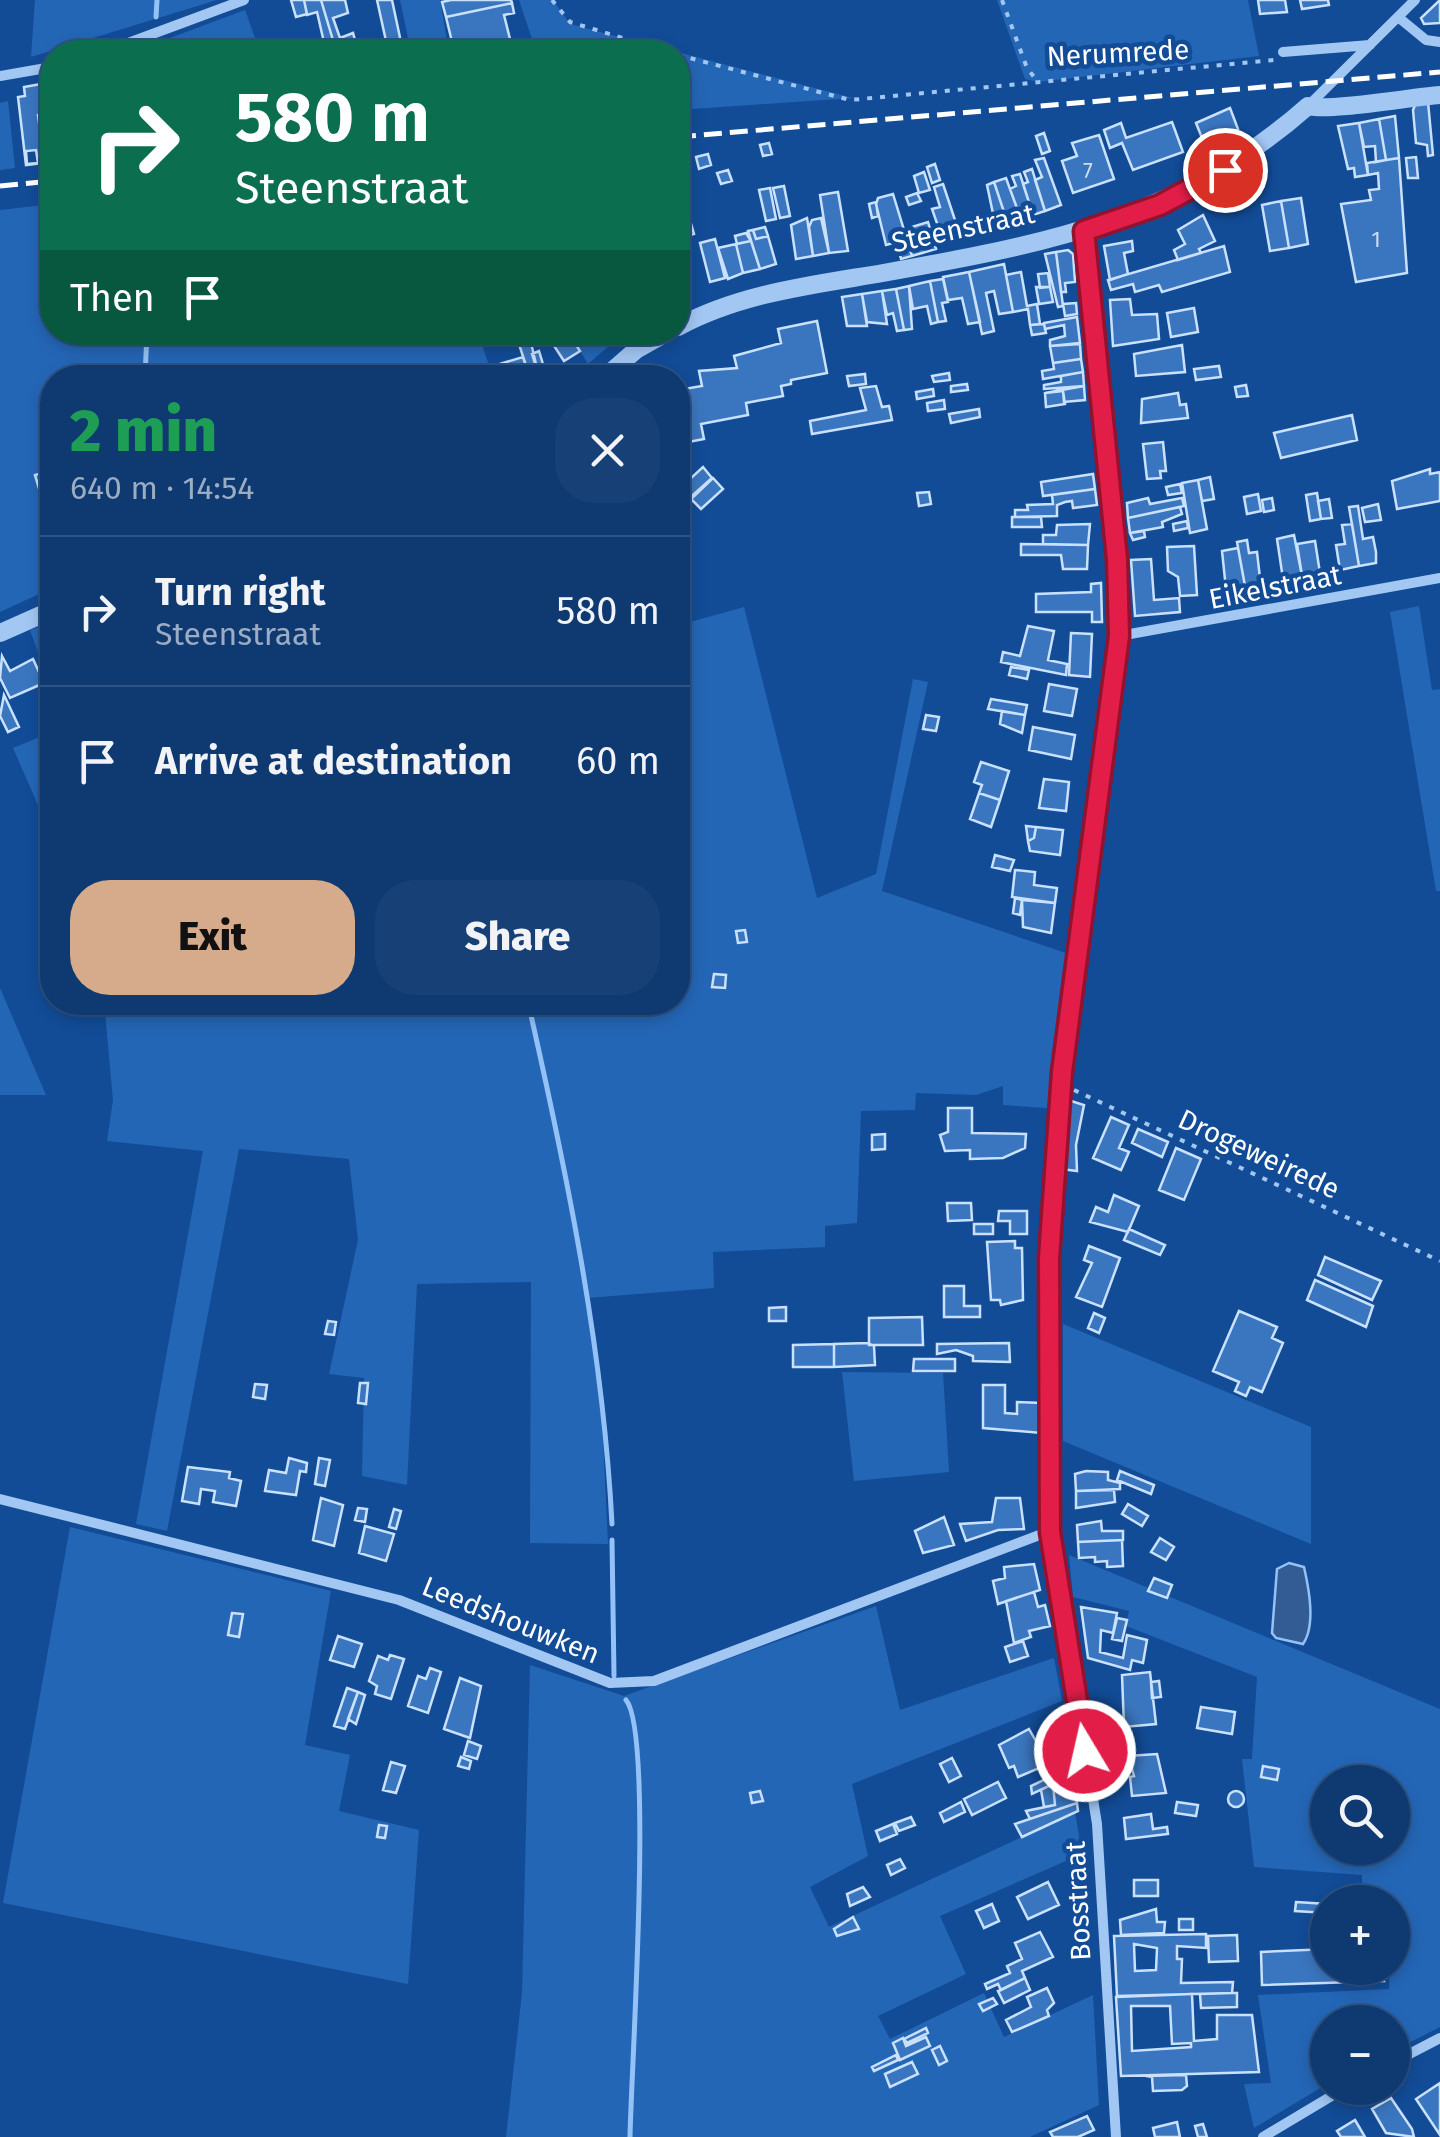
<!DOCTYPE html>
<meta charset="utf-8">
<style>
:root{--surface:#0e3971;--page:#174076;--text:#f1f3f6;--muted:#9bacc3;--line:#2e5384;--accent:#d6ab8b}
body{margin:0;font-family:"Fira Sans",sans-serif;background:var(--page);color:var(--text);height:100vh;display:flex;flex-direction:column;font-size:38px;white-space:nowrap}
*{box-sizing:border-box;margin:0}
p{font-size:32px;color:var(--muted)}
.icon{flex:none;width:55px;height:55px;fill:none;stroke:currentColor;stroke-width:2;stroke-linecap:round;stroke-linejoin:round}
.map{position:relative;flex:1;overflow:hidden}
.sheet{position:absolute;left:40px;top:365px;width:650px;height:650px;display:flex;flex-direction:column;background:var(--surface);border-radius:40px;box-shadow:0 5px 15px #0003,0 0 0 2px var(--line)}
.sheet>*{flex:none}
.banner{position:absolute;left:40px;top:40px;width:650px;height:305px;border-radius:40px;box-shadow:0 5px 15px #0003,0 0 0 2px var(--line);background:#0b6e4f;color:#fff;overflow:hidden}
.tools{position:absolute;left:1310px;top:1765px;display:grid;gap:20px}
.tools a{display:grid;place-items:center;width:100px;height:100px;border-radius:50%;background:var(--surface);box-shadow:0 5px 15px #0003,0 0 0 2px var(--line);font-size:50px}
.pin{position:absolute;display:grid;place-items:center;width:85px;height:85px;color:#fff;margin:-42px;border:5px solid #fff;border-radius:50%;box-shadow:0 2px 10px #0007}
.me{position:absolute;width:110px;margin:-55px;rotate:351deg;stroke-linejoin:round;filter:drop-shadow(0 0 8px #0008)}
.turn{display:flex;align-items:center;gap:35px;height:210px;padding:0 30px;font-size:45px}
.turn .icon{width:130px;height:130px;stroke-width:2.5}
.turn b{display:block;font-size:70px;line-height:85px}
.then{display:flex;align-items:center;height:95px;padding:0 30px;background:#0003;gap:20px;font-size:38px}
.round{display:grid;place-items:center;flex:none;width:105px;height:105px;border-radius:40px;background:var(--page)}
.summary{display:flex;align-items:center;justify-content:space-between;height:170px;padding:0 30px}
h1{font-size:60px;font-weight:800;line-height:75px;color:#1e9e55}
.cta{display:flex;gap:20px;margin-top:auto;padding:20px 30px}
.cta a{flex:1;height:115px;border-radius:40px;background:var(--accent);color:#111;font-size:40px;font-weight:800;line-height:115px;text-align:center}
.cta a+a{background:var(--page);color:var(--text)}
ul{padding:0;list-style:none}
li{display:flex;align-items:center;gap:30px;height:150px;padding:0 30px;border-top:2px solid var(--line)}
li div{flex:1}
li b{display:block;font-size:38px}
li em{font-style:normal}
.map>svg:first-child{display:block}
.green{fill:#2466b6;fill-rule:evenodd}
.water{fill:#325c93;stroke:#94c2f7;stroke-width:2.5}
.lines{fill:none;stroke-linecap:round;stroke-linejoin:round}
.stream{stroke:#94c2f7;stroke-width:5}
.building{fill:#3a76bf;stroke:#cae1fd;stroke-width:2.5;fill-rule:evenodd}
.path{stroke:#a2c7f3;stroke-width:4;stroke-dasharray:5 8;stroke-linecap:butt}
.minor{stroke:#a2c7f3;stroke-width:10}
.tertiary{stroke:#a2c7f3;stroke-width:18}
.rail{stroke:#fff;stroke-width:5;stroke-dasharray:18 8;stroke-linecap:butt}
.route-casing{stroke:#92132f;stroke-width:25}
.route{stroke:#e11d48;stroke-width:18}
.labels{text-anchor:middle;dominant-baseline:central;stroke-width:9;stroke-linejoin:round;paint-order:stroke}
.number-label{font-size:22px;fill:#ceddef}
.street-label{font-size:28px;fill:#fff;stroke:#124c97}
</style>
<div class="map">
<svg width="1440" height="2137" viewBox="0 0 1440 2137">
<rect width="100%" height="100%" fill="#124c97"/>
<path class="green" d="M 35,0 L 217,0 L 31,57 Z
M 400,0 L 440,0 L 449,52 L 411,52 Z
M 519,0 L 553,0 L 570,24 L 853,98 L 678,110 L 678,52 L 477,52 L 533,42 Z
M 997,0 L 1248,0 L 1259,56 L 1038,82 L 1025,79 Z
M 245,10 L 260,52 L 158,52 L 159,42 Z
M 8,101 L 15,168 L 0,170 L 0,103 Z
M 52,204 L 52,332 L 478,333 L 493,377 L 52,378 L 52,588 L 0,612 L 0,210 Z
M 625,332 L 588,364 L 569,333 L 569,332 Z
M 678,603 L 683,624 L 744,607 L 817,898 L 876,874 L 913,679 L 928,682 L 882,891 L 1069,954 L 1047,1108 L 1003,1105 L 1003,1086 L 976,1095 L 916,1093 L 915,1110 L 861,1111 L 857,1223 L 825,1226 L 825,1247 L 713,1252 L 714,1288 L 587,1298 L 600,1374 L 608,1544 L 530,1543 L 531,1282 L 417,1284 L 407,1485 L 362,1476 L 364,1378 L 329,1374 L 358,1240 L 349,1159 L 239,1149 L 167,1531 L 136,1524 L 203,1151 L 107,1141 L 113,1100 L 105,1012 L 127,1006 L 126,1002 L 678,1002 Z
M 1419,606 L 1432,690 L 1440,689 L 1440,891 L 1436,891 L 1390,612 Z
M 52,623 L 52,691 L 30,630 Z
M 52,732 L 52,837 L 13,748 Z
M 0,988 L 46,1095 L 0,1095 Z
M 1063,1324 L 1311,1427 L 1311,1544 L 1063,1441 Z
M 842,1372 L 943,1373 L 949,1472 L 854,1481 Z
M 70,1527 L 331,1591 L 305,1745 L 350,1755 L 339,1811 L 419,1830 L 408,1984 L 3,1903 Z
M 1069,1555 L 1440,1709 L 1440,2027 L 1393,2051 L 1392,2022 L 1328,2022 L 1327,2084 L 1254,2128 L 1244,2084 L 1271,2083 L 1258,1995 L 1389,1989 L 1392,1902 L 1363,1902 L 1362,1875 L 1254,1867 L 1242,1759 L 1252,1759 L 1257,1677 L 1126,1626 L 1129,1611 L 1073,1597 ZM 1328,1782 L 1392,1782 L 1392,1848 L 1328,1848 Z
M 876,1606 L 900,1710 L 1054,1658 L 1062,1701 L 852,1784 L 868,1856 L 810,1887 L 829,1927 L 1075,1812 L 1082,1854 L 940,1916 L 966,1974 L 878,2016 L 890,2039 L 984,1993 L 1004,2037 L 1093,1995 L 1099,2105 L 1030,2137 L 506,2137 L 522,1993 L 530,1665 L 624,1696 Z"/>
<path class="water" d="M 1289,1563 L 1304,1567 C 1309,1589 1316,1625 1303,1644 L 1276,1638 L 1272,1633 L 1277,1569 Z"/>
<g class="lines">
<path class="stream" d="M 156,17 L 157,0
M 160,52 L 160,48
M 145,378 L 147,332
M 528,1002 C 567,1174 603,1348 612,1524
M 612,1540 L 614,1676
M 626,1700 C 654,1733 631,2071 630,2137"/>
</g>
<path class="building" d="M 291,0 L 304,0 L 307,14 L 296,17 Z
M 304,0 L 321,0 L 335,47 L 326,51 L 317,12 L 307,15 Z
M 321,0 L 345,0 L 348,13 L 333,18 L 340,38 L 353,33 L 355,40 L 335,47 Z
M 377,0 L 392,0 L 402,47 L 388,50 Z
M 451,0 L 511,0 L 512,3 L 446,17 L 442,2 Z
M 1258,0 L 1285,0 L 1287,12 L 1260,14 Z
M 1300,0 L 1328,0 L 1329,5 L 1302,9 Z
M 1440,0 L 1440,23 L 1424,24 L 1421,18 Z
M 512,3 L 514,13 L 504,15 L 511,43 L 475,52 L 472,41 L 453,46 L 446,17 Z
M 52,82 L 50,113 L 38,115 L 42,145 L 52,143 L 52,162 L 26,165 L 18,97 L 25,96 L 24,87 ZM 36,150 L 38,163 L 27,164 L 26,151 Z
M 1428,102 L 1433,155 L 1428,156 L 1427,145 L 1416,143 L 1413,110 L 1416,103 Z
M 1230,108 L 1238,129 L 1204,143 L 1196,123 Z
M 1395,116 L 1399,158 L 1386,160 L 1379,119 Z
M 1379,119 L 1386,160 L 1376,162 L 1375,146 L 1364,147 L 1359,123 Z
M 1172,122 L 1183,152 L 1133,170 L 1122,143 L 1110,148 L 1104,130 L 1121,123 L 1126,138 Z
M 1359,123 L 1368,175 L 1355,177 L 1354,168 L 1348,169 L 1338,126 Z
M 1044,133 L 1050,151 L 1042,154 L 1036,136 Z
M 1099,135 L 1114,179 L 1073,193 L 1062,161 L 1077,156 L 1072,143 Z
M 769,143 L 772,154 L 763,156 L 760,145 Z
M 708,154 L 711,165 L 699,169 L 696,157 Z
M 1416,157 L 1418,178 L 1408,178 L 1406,158 Z
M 1044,158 L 1061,205 L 1045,211 L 1035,180 L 1042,177 L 1035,160 Z
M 1399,158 L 1407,273 L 1356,282 L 1341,204 L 1371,200 L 1369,190 L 1379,189 L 1378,173 L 1368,175 L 1367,163 Z
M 935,164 L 940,180 L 932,183 L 927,167 Z
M 1032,169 L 1045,211 L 1033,215 L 1023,184 L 1028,182 L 1024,172 Z
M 728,170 L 732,181 L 721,184 L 717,173 Z
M 924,172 L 930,190 L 919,193 L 914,176 Z
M 1020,174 L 1033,215 L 1021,219 L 1010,189 L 1016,186 L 1012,176 Z
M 1006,178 L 1021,219 L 1008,224 L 994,182 Z
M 994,182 L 1008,224 L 996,228 L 987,185 Z
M 943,184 L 957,226 L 940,232 L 932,209 L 940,207 L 934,187 Z
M 784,186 L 790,216 L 780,218 L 773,188 Z
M 770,188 L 776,219 L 766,221 L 759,190 Z
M 838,192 L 848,251 L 829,253 L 820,195 Z
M 917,193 L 921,201 L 909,205 L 906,197 Z
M 893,194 L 912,256 L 901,259 L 897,242 L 886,245 L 876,204 L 878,198 Z
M 1301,198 L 1308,244 L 1289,248 L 1281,201 Z
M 1281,201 L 1289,248 L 1270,251 L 1262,205 Z
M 876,202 L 878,216 L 872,218 L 869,204 Z
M 685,203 L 694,234 L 684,237 L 678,205 Z
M 1203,215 L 1215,241 L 1199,249 L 1201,253 L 1178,260 L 1174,250 L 1185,244 L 1178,230 Z
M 807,218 L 813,256 L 796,259 L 791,225 Z
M 821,218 L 829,253 L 813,256 L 809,227 L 812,220 Z
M 928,222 L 936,249 L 912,256 L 905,229 Z
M 765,227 L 768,236 L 756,239 L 753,230 Z
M 753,230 L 756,239 L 768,236 L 776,264 L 760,269 L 748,231 Z
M 746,233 L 751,241 L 737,244 L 735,236 Z
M 715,239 L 725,278 L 710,282 L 700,243 Z
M 751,241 L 760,269 L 743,273 L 736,244 Z
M 1132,241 L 1133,251 L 1124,253 L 1128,274 L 1110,280 L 1104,246 Z
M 736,244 L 743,273 L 728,279 L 718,248 Z
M 1224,246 L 1230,272 L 1162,292 L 1159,285 L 1135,292 L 1133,284 L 1111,290 L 1108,280 Z
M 1068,250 L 1073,254 L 1075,282 L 1065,283 L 1066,292 L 1061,292 L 1056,252 Z
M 1056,252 L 1063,306 L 1058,307 L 1045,254 Z
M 1004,264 L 1013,312 L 999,314 L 994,291 L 986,293 L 994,331 L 982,334 L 969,272 Z
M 685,269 L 689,280 L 678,285 L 678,272 Z
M 969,272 L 980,322 L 968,324 L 962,298 L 948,300 L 943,277 Z
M 1021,272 L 1027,306 L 1037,304 L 1040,324 L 1030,325 L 1028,309 L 1013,312 L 1006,275 Z
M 1048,273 L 1050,287 L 1040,288 L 1038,274 Z
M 943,279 L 948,302 L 942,303 L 946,321 L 938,322 L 930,281 Z
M 930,281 L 938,322 L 931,324 L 927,306 L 913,309 L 909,286 Z
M 909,286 L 912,329 L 904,330 L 896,289 Z
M 1036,287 L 1050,287 L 1053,302 L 1039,304 Z
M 896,289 L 904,330 L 897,331 L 893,313 L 887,315 L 882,291 Z
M 882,291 L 887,324 L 867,322 L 862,294 Z
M 862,294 L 867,326 L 847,326 L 842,297 Z
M 1130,299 L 1132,315 L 1157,314 L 1159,339 L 1113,346 L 1110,300 Z
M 1076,303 L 1077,314 L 1065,316 L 1063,304 Z
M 1194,308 L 1198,332 L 1171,337 L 1167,313 Z
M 1077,317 L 1080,343 L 1050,346 L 1050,340 L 1065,336 L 1064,325 L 1045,329 L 1044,323 Z
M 817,321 L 827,373 L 791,380 L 791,384 L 781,386 L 783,396 L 746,403 L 748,415 L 701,424 L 704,439 L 678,444 L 678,390 L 702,386 L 699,371 L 737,368 L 734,356 L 781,343 L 778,329 Z
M 1044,324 L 1046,333 L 1032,335 L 1030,325 Z
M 545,332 L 568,332 L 580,351 L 564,361 Z
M 529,334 L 538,373 L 545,371 L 547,378 L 530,378 L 517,338 Z
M 1080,344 L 1081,359 L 1053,363 L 1050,346 Z
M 1182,345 L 1185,372 L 1136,376 L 1134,354 Z
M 539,351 L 545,371 L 538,373 L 532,354 Z
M 523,357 L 530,378 L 500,378 L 496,365 Z
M 1081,359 L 1083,372 L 1043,379 L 1042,371 L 1054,369 L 1053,363 Z
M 1219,366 L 1221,377 L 1196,380 L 1194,369 Z
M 1083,372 L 1084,386 L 1044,389 L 1044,385 L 1061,382 L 1061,376 Z
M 949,373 L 950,380 L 934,382 L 932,376 Z
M 865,374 L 866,384 L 849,386 L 847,376 Z
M 967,384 L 968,390 L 951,392 L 951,386 Z
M 1246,385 L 1248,396 L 1237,397 L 1235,387 Z
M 876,386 L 882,407 L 889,406 L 892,420 L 812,434 L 810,421 L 866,410 L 860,388 Z
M 1084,386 L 1085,400 L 1064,402 L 1063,391 L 1045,393 Z
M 933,389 L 934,396 L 917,399 L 916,392 Z
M 1063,391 L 1065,404 L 1046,407 L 1045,393 Z
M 1178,393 L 1180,405 L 1186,404 L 1188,418 L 1141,423 L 1142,399 Z
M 944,400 L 945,409 L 928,411 L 927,403 Z
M 979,409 L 980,417 L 951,423 L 949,414 Z
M 1352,415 L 1357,440 L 1281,458 L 1274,433 Z
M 1163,442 L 1166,471 L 1160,471 L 1161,478 L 1147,479 L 1143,444 Z
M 703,467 L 712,478 L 684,503 L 678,490 Z
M 1430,469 L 1430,474 L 1440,472 L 1440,501 L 1397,509 L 1392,481 Z
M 48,471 L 52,489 L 40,492 L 35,475 Z
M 1093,474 L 1095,489 L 1043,496 L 1041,482 Z
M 1210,477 L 1214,499 L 1202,501 L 1198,480 Z
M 713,478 L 723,489 L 701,509 L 691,499 Z
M 1198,480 L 1207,529 L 1190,533 L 1182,483 Z
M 1180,484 L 1182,493 L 1168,495 L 1166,487 Z
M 1095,489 L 1097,505 L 1073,508 L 1072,501 L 1065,502 L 1057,505 L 1057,516 L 1015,517 L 1015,510 L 1028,510 L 1027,505 L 1053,504 L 1052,495 Z
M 929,492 L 931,504 L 919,506 L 917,493 Z
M 1317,493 L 1321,519 L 1310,521 L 1306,495 Z
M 1258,494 L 1261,511 L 1247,514 L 1244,497 Z
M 1148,498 L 1150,504 L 1182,498 L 1184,506 L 1128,518 L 1127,503 Z
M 1272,498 L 1274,510 L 1264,512 L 1262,500 Z
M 1329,499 L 1332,518 L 1321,519 L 1318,501 Z
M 1378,504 L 1381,520 L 1365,522 L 1362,508 Z
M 1358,506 L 1363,539 L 1373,537 L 1376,552 L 1376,563 L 1359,566 L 1349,507 Z
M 1180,507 L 1182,514 L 1162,522 L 1163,527 L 1130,533 L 1128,518 Z
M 1012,517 L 1041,517 L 1042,527 L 1012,527 Z
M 1187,521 L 1188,528 L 1174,531 L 1173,524 Z
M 1090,524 L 1088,545 L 1043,544 L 1043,535 L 1056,535 L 1057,525 Z
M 1352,524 L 1359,566 L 1340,570 L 1336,545 L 1345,544 L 1342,525 Z
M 1144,531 L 1145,537 L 1133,540 L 1130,533 Z
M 1294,535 L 1302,576 L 1283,579 L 1277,539 Z
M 1247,540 L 1249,553 L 1257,552 L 1260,578 L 1257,584 L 1245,586 L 1237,542 Z
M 1315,541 L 1320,573 L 1302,576 L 1297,544 Z
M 1021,544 L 1088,545 L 1087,569 L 1063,569 L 1061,555 L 1021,555 Z
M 1194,546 L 1197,595 L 1180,596 L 1178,577 L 1168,571 L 1167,547 Z
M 1238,548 L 1245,586 L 1226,589 L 1222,551 Z
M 1151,559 L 1154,600 L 1179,598 L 1180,612 L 1135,616 L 1131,560 Z
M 1101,583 L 1102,622 L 1092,622 L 1092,612 L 1036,612 L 1036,594 L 1091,592 L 1091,584 Z
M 1028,626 L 1054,631 L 1048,660 L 1067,664 L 1066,675 L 1001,662 L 1003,652 L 1020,656 Z
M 1071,633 L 1092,634 L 1090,677 L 1069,675 Z
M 2,656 L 10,671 L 33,659 L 44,683 L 10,698 L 0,678 Z
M 1011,667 L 1029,670 L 1027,679 L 1009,675 Z
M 1049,684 L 1077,689 L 1072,716 L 1044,711 Z
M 4,695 L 19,727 L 8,732 L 0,716 Z
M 991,699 L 1027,705 L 1025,715 L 988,709 Z
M 1002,711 L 1025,715 L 1022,733 L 1000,724 Z
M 926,715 L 939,717 L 936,731 L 923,729 Z
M 1033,727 L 1075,735 L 1071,759 L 1029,750 Z
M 981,762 L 1009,771 L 1000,800 L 979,793 L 982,785 L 974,782 Z
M 1044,779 L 1069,782 L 1066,811 L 1039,808 Z
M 979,793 L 1000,800 L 991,827 L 970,819 Z
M 1026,826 L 1036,827 L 1034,838 L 1028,841 Z
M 1036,827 L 1063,830 L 1060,855 L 1030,851 L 1028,841 L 1034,838 Z
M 995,855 L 1014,860 L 1010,871 L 992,867 Z
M 1015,870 L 1035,872 L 1034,885 L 1057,888 L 1055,903 L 1012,897 Z
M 1015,898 L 1022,900 L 1020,915 L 1013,913 Z
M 1022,900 L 1055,903 L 1051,933 L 1023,927 Z
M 745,930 L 747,942 L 738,943 L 736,931 Z
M 714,974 L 726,975 L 725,988 L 712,987 Z
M 1068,1100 L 1084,1105 L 1076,1145 L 1077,1171 L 1061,1169 Z
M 948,1108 L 972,1108 L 972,1133 L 1026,1134 L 1025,1148 L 1003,1158 L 970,1159 L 970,1150 L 945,1151 L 940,1135 L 948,1132 Z
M 1111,1117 L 1129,1125 L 1119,1148 L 1129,1152 L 1121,1170 L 1093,1158 Z
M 1138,1129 L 1168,1142 L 1162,1157 L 1132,1143 Z
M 885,1134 L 885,1149 L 872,1150 L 872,1135 Z
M 1176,1148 L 1201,1159 L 1184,1200 L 1159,1190 Z
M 1114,1195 L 1139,1206 L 1128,1232 L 1090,1222 L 1096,1207 L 1108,1212 Z
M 947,1203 L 971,1203 L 972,1220 L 948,1221 Z
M 999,1211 L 1027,1211 L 1027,1234 L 1010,1234 L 1010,1221 L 998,1221 Z
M 974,1224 L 993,1224 L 993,1234 L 974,1234 Z
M 1129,1229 L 1165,1245 L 1160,1255 L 1124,1240 Z
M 1015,1241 L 1015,1248 L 1022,1248 L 1023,1300 L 1001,1305 L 1000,1300 L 991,1300 L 987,1242 Z
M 1089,1246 L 1120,1258 L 1102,1307 L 1076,1297 L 1092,1263 L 1084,1260 Z
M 1325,1257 L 1381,1281 L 1372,1300 L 1318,1275 Z
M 1315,1280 L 1373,1306 L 1366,1327 L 1307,1300 Z
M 944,1286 L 964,1286 L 964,1306 L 980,1306 L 980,1317 L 944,1317 Z
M 786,1307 L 786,1321 L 769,1321 L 769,1308 Z
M 1239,1311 L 1277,1327 L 1272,1338 L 1283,1343 L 1262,1392 L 1250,1387 L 1246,1396 L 1235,1391 L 1239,1382 L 1213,1371 Z
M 1094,1313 L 1105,1318 L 1099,1333 L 1088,1328 Z
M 922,1317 L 923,1345 L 869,1345 L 869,1318 Z
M 328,1321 L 336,1322 L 334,1335 L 325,1334 Z
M 868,1343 L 874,1346 L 875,1365 L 834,1367 L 834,1344 Z
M 1009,1343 L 1010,1362 L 973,1361 L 973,1356 L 956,1350 L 937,1354 L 937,1344 Z
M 834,1344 L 834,1367 L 793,1367 L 793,1345 Z
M 914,1359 L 955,1359 L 955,1371 L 913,1371 Z
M 360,1383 L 368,1383 L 366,1404 L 358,1403 Z
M 255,1384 L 267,1385 L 265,1399 L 253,1397 Z
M 983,1385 L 1005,1385 L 1005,1413 L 1017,1414 L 1017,1402 L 1042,1403 L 1041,1433 L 983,1428 Z
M 289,1458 L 307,1463 L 306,1472 L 300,1471 L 296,1495 L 265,1491 L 269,1470 L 286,1473 Z
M 319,1458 L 330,1460 L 325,1486 L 315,1484 Z
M 188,1467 L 230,1472 L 229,1478 L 241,1481 L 236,1506 L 213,1502 L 215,1491 L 201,1489 L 199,1504 L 182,1501 Z
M 1086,1471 L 1108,1472 L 1108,1480 L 1120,1483 L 1120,1489 L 1076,1491 L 1075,1474 Z
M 1120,1471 L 1154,1485 L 1151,1494 L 1117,1480 Z
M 1114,1490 L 1115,1502 L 1076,1508 L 1076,1491 Z
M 321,1498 L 343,1505 L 334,1546 L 313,1540 Z
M 996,1498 L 1020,1498 L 1024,1529 L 998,1530 L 966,1541 L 960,1524 L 992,1522 Z
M 1128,1504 L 1148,1516 L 1142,1526 L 1122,1514 Z
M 358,1508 L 367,1509 L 365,1522 L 355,1520 Z
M 394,1509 L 401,1511 L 396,1529 L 389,1527 Z
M 944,1517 L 954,1545 L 923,1553 L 915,1531 Z
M 1101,1521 L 1102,1531 L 1123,1531 L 1123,1540 L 1078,1542 L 1077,1525 Z
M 365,1526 L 394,1534 L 386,1561 L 359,1553 Z
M 1160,1538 L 1174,1547 L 1166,1560 L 1151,1552 Z
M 1122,1540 L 1123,1566 L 1107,1567 L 1107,1561 L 1095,1562 L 1095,1557 L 1079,1558 L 1078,1542 Z
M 1034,1564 L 1040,1590 L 998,1604 L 993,1581 L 1005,1578 L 1004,1567 Z
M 1154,1578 L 1172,1585 L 1167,1598 L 1148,1591 Z
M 1034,1592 L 1038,1607 L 1045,1605 L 1050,1626 L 1029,1631 L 1031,1637 L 1014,1643 L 1006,1601 Z
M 1081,1607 L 1117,1613 L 1113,1633 L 1101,1630 L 1100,1652 L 1123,1658 L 1127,1635 L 1147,1640 L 1143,1663 L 1132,1660 L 1130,1670 L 1088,1658 Z
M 232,1613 L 243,1614 L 239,1637 L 228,1635 Z
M 1117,1618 L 1127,1620 L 1122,1641 L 1112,1639 Z
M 338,1636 L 362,1644 L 354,1667 L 330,1660 Z
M 1023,1641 L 1028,1656 L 1010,1662 L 1005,1647 Z
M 390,1655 L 404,1659 L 391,1699 L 375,1694 L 377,1686 L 369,1681 L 378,1656 L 388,1660 Z
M 430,1668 L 441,1672 L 428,1713 L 408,1706 L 418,1676 L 426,1679 Z
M 1150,1672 L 1156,1724 L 1124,1727 L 1122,1675 Z
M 460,1678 L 481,1686 L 470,1738 L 444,1729 Z
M 1159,1681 L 1161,1697 L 1152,1698 L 1151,1682 Z
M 347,1688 L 358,1692 L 345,1729 L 334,1726 Z
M 358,1692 L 365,1695 L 356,1724 L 348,1719 Z
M 1201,1707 L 1235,1712 L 1232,1734 L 1197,1728 Z
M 1029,1729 L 1049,1764 L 1018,1777 L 1014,1766 L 1009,1768 L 999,1745 Z
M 468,1741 L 481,1746 L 477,1759 L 464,1755 Z
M 1157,1754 L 1166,1793 L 1132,1796 L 1130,1777 L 1134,1776 L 1128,1756 Z
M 461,1757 L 471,1761 L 469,1769 L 458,1766 Z
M 952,1758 L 961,1776 L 949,1782 L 940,1764 Z
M 391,1762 L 405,1766 L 396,1793 L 383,1790 Z
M 1073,1766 L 1077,1803 L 1030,1819 L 1026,1811 L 1055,1805 L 1053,1784 L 1032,1794 L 1031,1786 Z
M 1263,1766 L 1279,1769 L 1277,1780 L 1261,1777 Z
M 998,1782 L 1006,1798 L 972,1815 L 964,1799 Z
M 1053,1784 L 1055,1805 L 1044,1807 L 1041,1790 Z
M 760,1791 L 763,1801 L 752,1803 L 750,1793 Z
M1228 1799a8 8 0 1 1 16 0a8 8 0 1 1-16 0Z
M 961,1802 L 965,1812 L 944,1822 L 940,1813 Z
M 1177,1802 L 1198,1805 L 1196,1816 L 1175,1813 Z
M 1077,1803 L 1078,1811 L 1022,1837 L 1015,1824 Z
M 1151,1814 L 1153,1829 L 1167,1827 L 1168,1834 L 1126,1839 L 1124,1818 Z
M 911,1817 L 915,1825 L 899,1831 L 895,1823 Z
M 893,1824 L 897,1834 L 880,1841 L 876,1831 Z
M 379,1825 L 387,1826 L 385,1838 L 377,1837 Z
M 900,1859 L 905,1868 L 891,1875 L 887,1865 Z
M 1134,1880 L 1158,1880 L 1158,1896 L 1134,1896 Z
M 1048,1882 L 1059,1905 L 1028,1919 L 1017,1897 Z
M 863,1887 L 870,1897 L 850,1906 L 847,1894 Z
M 1296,1902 L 1327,1904 L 1327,1913 L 1295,1911 Z
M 992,1904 L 999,1921 L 984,1928 L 976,1911 Z
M 1156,1909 L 1157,1922 L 1165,1922 L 1164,1933 L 1121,1935 L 1120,1920 Z
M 853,1917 L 859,1929 L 837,1936 L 834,1929 Z
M 1179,1919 L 1193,1919 L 1193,1930 L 1179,1930 Z
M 1040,1932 L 1053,1957 L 1022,1971 L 1025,1978 L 1001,1990 L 998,1984 L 987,1989 L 985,1984 L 1010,1973 L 1007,1966 L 1022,1959 L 1015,1943 Z
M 1206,1934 L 1206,1948 L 1177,1946 L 1177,1959 L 1182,1959 L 1181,1983 L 1233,1982 L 1232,1993 L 1117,1996 L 1114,1936 ZM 1134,1944 L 1157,1948 L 1156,1970 L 1135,1971 Z
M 1237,1935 L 1238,1961 L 1209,1962 L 1208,1936 Z
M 1328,1949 L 1328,1968 L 1384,1968 L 1384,1981 L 1262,1985 L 1261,1952 Z
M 1025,1978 L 1030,1990 L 1004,2003 L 998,1991 Z
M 1047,1988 L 1054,2003 L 1047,2010 L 1049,2016 L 1012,2032 L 1006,2020 L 1031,2007 L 1027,1997 Z
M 1232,1993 L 1237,1993 L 1237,2007 L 1201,2008 L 1200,1994 Z
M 1192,1994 L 1194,2041 L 1217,2039 L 1217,2015 L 1252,2015 L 1259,2072 L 1121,2076 L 1116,1997 ZM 1131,2006 L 1170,2006 L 1172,2044 L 1191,2043 L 1191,2047 L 1132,2051 Z
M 993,1998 L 997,2004 L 983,2011 L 979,2004 Z
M 926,2028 L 928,2033 L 907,2043 L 904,2039 Z
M 926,2037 L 930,2046 L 900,2060 L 893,2043 L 903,2038 L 906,2046 Z
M 940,2046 L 947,2061 L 939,2065 L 932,2050 Z
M 896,2055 L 898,2060 L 874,2071 L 872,2067 Z
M 912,2062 L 918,2074 L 890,2087 L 885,2074 Z
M 1186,2075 L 1187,2086 L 1182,2090 L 1153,2091 L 1152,2077 L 1146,2076 Z
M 1440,2083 L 1440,2135 L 1416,2099 Z
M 1391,2098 L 1412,2129 L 1414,2137 L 1386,2133 L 1372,2109 Z
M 1087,2116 L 1094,2130 L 1078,2137 L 1053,2137 L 1050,2132 Z
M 1355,2120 L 1365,2137 L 1341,2137 L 1337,2131 Z
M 1177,2122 L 1180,2137 L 1155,2137 L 1153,2128 Z
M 1203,2124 L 1207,2137 L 1198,2137 L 1195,2126 Z"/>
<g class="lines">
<path class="path" d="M 552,0 L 570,22 L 669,52
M 1002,0 L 1027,68 L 1038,82
M 678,55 L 850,100 L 1274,60
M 1074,1090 L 1440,1261"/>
<path class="minor" d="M 1398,17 L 1426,40 L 1440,42
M 104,52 L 244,0
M 1283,52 L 1370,45
M 0,76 L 52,67
M 1309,105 L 1415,0
M 1084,231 L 1117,559 L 1119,636 L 1062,1072 L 1049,1219 L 1050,1531 L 1097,1824 L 1116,2137
M 1119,636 L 1440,578
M 0,1499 L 399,1600 L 610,1683 L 654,1681 L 1050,1531
M 1392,2063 L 1440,2038
M 1263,2137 L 1345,2088"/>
<path class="tertiary" d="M 678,327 C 741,293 813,285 883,273 C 1046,244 1180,219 1308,106 C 1327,112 1412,97 1440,95
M 604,378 L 636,350 L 668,332
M 0,633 L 52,610"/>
<path class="rail" d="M 678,137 L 1440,72
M 0,186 L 52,181"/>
</g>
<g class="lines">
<defs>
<path id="route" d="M 1085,1751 L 1050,1532 L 1049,1258 L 1062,1072 L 1119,636 L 1117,559 L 1084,231 L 1160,205 L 1225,170"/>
</defs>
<use href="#route" class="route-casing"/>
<use href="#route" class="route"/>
</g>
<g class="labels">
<g class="number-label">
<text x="1088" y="170">7</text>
<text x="1376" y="239">1</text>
</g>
<g class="street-label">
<text transform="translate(1118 53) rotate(-3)">Nerumrede</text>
<text transform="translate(963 228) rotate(-12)">Steenstraat</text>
<text transform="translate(1275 587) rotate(-11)">Eikelstraat</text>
<text transform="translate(1259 1154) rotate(25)">Drogeweirede</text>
<text transform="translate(511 1620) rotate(22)">Leedshouwken</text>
<text transform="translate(1078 1901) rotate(-93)">Bosstraat</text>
</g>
</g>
</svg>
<div class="tools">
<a><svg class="icon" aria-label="search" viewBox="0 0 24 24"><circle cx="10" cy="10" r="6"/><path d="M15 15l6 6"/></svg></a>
<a>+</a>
<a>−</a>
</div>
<div class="pin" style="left:1225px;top:170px;background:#d93025"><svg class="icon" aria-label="arrive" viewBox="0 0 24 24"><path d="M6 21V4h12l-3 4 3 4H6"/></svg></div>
<svg class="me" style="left:1085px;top:1751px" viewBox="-20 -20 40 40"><circle r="17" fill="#e11d48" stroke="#fff" stroke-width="3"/><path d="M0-11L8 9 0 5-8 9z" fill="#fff"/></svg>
<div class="banner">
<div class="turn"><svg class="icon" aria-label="right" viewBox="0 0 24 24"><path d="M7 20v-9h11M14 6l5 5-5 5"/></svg><div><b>580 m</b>Steenstraat</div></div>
<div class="then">Then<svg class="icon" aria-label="arrive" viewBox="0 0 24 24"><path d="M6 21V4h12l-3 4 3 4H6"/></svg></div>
</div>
<section class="sheet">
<div class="summary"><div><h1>2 min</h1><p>640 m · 14:54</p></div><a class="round"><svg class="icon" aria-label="close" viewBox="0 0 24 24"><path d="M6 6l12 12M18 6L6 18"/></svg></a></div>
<ul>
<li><svg class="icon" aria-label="right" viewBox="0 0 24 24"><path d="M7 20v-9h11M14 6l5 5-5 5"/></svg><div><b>Turn right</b><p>Steenstraat</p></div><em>580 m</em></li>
<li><svg class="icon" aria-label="arrive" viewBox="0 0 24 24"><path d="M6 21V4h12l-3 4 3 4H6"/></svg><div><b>Arrive at destination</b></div><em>60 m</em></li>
</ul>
<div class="cta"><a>Exit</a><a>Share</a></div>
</section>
</div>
